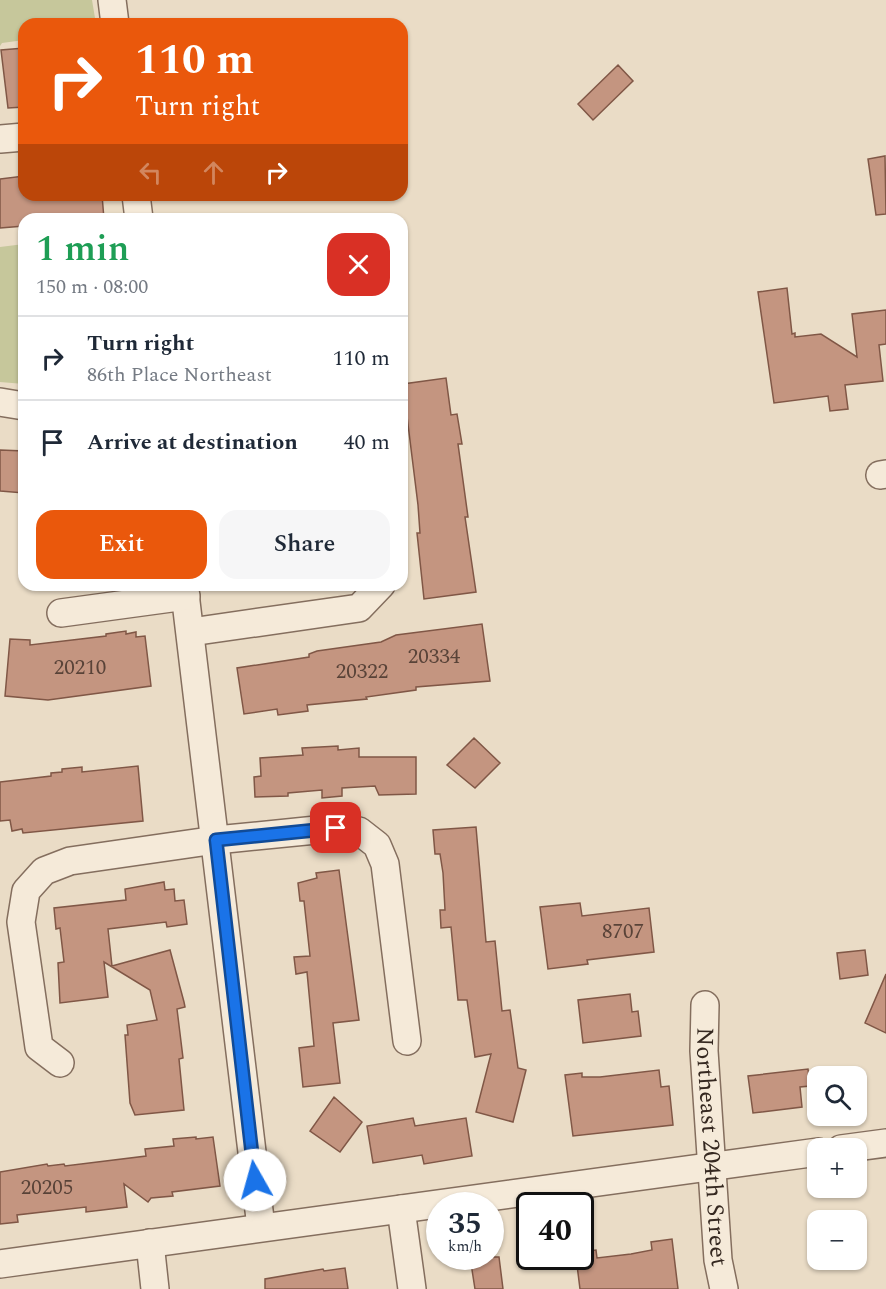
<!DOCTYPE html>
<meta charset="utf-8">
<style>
:root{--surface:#fff;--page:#f6f6f7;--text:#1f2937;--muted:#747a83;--line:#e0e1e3;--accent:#ea580c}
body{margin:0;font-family:Spectral,serif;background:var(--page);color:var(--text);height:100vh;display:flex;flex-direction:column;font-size:22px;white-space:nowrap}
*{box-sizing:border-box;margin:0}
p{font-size:20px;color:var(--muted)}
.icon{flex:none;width:33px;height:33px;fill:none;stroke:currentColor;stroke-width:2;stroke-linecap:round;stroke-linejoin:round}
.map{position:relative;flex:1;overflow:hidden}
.panel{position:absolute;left:18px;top:213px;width:390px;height:378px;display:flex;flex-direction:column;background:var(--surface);border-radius:18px;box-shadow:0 2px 4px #0004}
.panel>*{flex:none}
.hud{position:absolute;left:18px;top:18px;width:390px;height:183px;border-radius:18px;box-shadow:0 2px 4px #0004;background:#ea580c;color:#fff;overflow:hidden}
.tools{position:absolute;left:807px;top:1066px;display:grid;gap:12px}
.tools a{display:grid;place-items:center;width:60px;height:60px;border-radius:12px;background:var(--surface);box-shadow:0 2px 4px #0004;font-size:30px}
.speed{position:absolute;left:426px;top:1192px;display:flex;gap:12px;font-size:30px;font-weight:700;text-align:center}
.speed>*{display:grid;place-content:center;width:78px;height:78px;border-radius:50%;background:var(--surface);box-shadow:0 2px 4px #0004;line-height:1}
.speed small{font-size:15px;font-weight:400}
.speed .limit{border:3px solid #111;border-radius:9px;background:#fff;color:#111}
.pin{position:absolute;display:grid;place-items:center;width:51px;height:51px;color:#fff;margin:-26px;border-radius:12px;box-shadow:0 3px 9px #0006}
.me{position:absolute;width:66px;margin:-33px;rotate:353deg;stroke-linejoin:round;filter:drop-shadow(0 0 4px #0008)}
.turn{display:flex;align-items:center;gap:21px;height:126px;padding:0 18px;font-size:27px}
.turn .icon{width:78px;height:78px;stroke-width:2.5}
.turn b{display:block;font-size:42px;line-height:51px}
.lanes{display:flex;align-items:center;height:57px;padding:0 18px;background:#0003;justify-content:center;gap:30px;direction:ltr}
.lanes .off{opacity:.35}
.round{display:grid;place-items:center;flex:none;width:63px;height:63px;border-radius:18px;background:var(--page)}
.overview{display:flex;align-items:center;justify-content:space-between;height:102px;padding:0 18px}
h1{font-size:36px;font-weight:600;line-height:45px;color:#1e9e55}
.button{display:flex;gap:12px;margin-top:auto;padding:12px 18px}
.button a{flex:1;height:69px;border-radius:18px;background:var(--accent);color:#fff;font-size:24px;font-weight:600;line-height:69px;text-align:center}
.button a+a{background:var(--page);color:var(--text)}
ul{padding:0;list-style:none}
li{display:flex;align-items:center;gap:18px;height:84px;padding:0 18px;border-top:2px solid var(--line)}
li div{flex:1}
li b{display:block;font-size:22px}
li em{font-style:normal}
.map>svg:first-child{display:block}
.green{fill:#c6c79b}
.building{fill:#c49580;stroke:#805746;stroke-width:1.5}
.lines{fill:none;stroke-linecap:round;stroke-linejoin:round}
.minor-casing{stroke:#846e5e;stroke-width:30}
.minor{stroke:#f5ead9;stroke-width:27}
.route-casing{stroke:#114b97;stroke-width:15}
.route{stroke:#1a73e8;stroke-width:10}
.labels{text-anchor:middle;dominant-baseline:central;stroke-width:6;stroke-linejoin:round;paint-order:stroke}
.number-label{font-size:21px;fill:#594338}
.street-label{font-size:24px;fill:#352820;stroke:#f2e7d5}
</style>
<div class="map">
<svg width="886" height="1289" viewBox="0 0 886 1289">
<rect width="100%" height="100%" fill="#eadcc6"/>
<path class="green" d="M 0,0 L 92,0 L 96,24 L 24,24 L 24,40 L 2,43 L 0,46 Z
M 24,244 L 24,384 L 0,382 L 0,247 Z"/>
<path class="building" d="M 24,48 L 24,107 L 8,108 L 1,50 Z
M 618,65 L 633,81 L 593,120 L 578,104 Z
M 885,156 L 886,214 L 876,215 L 868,159 Z
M 24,176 L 24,195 L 102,195 L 104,219 L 24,219 L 24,226 L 0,228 L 0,179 Z
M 787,288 L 792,334 L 795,333 L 795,337 L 821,334 L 857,357 L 852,314 L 886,310 L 886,344 L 879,345 L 883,381 L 845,385 L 848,409 L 830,411 L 828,396 L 774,403 L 758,292 Z
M 446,378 L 451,415 L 457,414 L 462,444 L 458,444 L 468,517 L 465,517 L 476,592 L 424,599 L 417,533 L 420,533 L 418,505 L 403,384 Z
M 0,450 L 24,451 L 24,493 L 0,491 Z
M 482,624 L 490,681 L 416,687 L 416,690 L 366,697 L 367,699 L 307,705 L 308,711 L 278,715 L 277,709 L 244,714 L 237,668 L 309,657 L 309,654 L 317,651 L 381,642 L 396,635 Z
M 126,631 L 126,634 L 136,632 L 136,637 L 145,636 L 151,686 L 48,700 L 5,696 L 10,639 L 30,640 L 30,645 L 106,636 L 106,634 Z
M 474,738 L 500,763 L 475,788 L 447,765 Z
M 338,746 L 338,750 L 359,748 L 359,757 L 416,757 L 416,794 L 379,795 L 375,786 L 342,788 L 342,796 L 322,798 L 322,790 L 288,793 L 288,796 L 255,797 L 254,777 L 261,776 L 260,758 L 303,755 L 302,748 Z
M 138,766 L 143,821 L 23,833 L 22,829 L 12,831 L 10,820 L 0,821 L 0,782 L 51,776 L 51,773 L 62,772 L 62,769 L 82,767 L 82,772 Z
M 476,827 L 486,942 L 495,941 L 502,1011 L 510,1010 L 518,1068 L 526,1070 L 513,1122 L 476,1112 L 491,1054 L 475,1057 L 467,1000 L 458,1000 L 451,927 L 441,928 L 440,910 L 445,910 L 443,873 L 440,854 L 435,854 L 433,830 Z
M 339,870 L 359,1020 L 333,1023 L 340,1083 L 303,1087 L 299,1048 L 314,1046 L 307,972 L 296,974 L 294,957 L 310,956 L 304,901 L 300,901 L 298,883 L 317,878 L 316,873 Z
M 164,882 L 165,890 L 174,889 L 175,901 L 184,900 L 187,924 L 167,927 L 166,922 L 108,929 L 112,966 L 170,950 L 184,1002 L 185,1007 L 177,1009 L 183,1058 L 179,1059 L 184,1110 L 135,1115 L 130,1103 L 125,1035 L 128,1035 L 127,1025 L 157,1020 L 150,990 L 104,962 L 108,997 L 60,1003 L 58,963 L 64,962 L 60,928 L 56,929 L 54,908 L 126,900 L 125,889 Z
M 580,903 L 582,916 L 649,908 L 654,952 L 587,960 L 588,964 L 548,969 L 540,907 Z
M 865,950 L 868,975 L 840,979 L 837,953 Z
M 886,974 L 886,1033 L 865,1023 Z
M 630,994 L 632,1012 L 638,1011 L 641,1036 L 583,1043 L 578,1000 Z
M 808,1069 L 810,1086 L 800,1087 L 802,1107 L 753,1113 L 748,1076 Z
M 659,1070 L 661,1087 L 669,1086 L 673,1125 L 573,1136 L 565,1075 L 582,1073 L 582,1077 L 600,1077 Z
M 334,1097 L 362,1122 L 340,1152 L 310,1131 Z
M 413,1118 L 415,1126 L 466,1118 L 472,1156 L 424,1164 L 422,1155 L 373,1163 L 367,1126 Z
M 196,1137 L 196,1139 L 213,1137 L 220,1186 L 172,1192 L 173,1196 L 151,1198 L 148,1202 L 124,1184 L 127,1207 L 86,1212 L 86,1207 L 17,1215 L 18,1222 L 0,1224 L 0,1172 L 47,1164 L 48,1166 L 64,1164 L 65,1166 L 146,1156 L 145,1149 L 174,1146 L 173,1139 Z
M 672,1239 L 678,1289 L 580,1289 L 576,1257 L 580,1257 L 580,1252 L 596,1250 L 597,1258 L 631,1254 L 652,1250 L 651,1242 Z
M 470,1257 L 499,1257 L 503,1289 L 475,1289 Z
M 345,1268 L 348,1289 L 265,1289 L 265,1279 L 323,1269 L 324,1271 Z"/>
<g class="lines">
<defs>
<g id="minor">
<path d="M 112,0 L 115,24"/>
<path d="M 0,139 L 24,137"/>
<path d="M 136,195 L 139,219"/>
<path d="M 0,402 L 24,406"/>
<path d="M 880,475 L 886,474"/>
<path d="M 184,585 L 261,1227"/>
<path d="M 61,613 L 186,596"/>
<path d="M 191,632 L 359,608 L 381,585"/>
<path id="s1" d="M 705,1005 L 704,1051 L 718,1260 L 724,1289"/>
<path d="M 60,1063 L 39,1047 L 21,922 L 26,891 L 44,871 L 70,861 L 216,840 L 336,828 L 359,831 L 377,845 L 385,864 L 407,1041"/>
<path d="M 841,1149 L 886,1143"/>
<path d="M 401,1209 L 412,1289"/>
<path d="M 150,1243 L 155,1289"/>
<path d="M 0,1264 L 818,1152"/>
</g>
</defs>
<use href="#minor" class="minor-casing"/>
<use href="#minor" class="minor"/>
</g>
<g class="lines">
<defs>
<path id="route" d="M 255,1180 L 216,840 L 336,828"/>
</defs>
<use href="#route" class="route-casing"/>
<use href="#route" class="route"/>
</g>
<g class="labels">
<g class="number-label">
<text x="434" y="657">20334</text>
<text x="80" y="668">20210</text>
<text x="362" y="672">20322</text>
<text x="623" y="932">8707</text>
<text x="47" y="1188">20205</text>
</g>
<g class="street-label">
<text stroke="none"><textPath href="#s1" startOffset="142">Northeast 204th Street</textPath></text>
</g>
</g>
</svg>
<div class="tools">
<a><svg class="icon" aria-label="search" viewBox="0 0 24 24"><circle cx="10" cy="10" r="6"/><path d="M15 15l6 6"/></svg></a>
<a>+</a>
<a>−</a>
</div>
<div class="speed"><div>35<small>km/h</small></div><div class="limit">40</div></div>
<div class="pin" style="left:336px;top:828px;background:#d93025"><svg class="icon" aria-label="arrive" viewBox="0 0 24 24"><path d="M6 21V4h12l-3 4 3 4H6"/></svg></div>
<svg class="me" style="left:255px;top:1180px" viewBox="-20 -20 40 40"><circle r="19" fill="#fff"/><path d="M0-13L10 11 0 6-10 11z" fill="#1a73e8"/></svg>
<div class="hud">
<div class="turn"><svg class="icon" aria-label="right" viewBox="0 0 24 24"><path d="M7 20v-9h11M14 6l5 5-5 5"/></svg><div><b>110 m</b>Turn right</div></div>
<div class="lanes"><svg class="icon off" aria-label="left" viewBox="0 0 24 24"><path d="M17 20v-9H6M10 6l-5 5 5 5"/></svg><svg class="icon off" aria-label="ahead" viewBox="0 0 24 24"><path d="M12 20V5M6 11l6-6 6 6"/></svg><svg class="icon" aria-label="right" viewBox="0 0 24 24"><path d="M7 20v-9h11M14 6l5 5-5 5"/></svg></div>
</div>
<section class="panel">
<div class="overview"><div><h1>1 min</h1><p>150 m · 08:00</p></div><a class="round" style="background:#d93025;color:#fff"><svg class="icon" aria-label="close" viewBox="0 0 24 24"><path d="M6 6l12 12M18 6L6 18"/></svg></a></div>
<ul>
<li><svg class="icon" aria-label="right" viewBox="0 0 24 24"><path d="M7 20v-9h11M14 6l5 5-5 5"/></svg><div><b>Turn right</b><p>86th Place Northeast</p></div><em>110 m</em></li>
<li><svg class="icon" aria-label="arrive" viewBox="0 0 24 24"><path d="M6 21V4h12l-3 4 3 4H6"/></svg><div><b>Arrive at destination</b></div><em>40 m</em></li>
</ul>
<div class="button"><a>Exit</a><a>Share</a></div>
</section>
</div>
